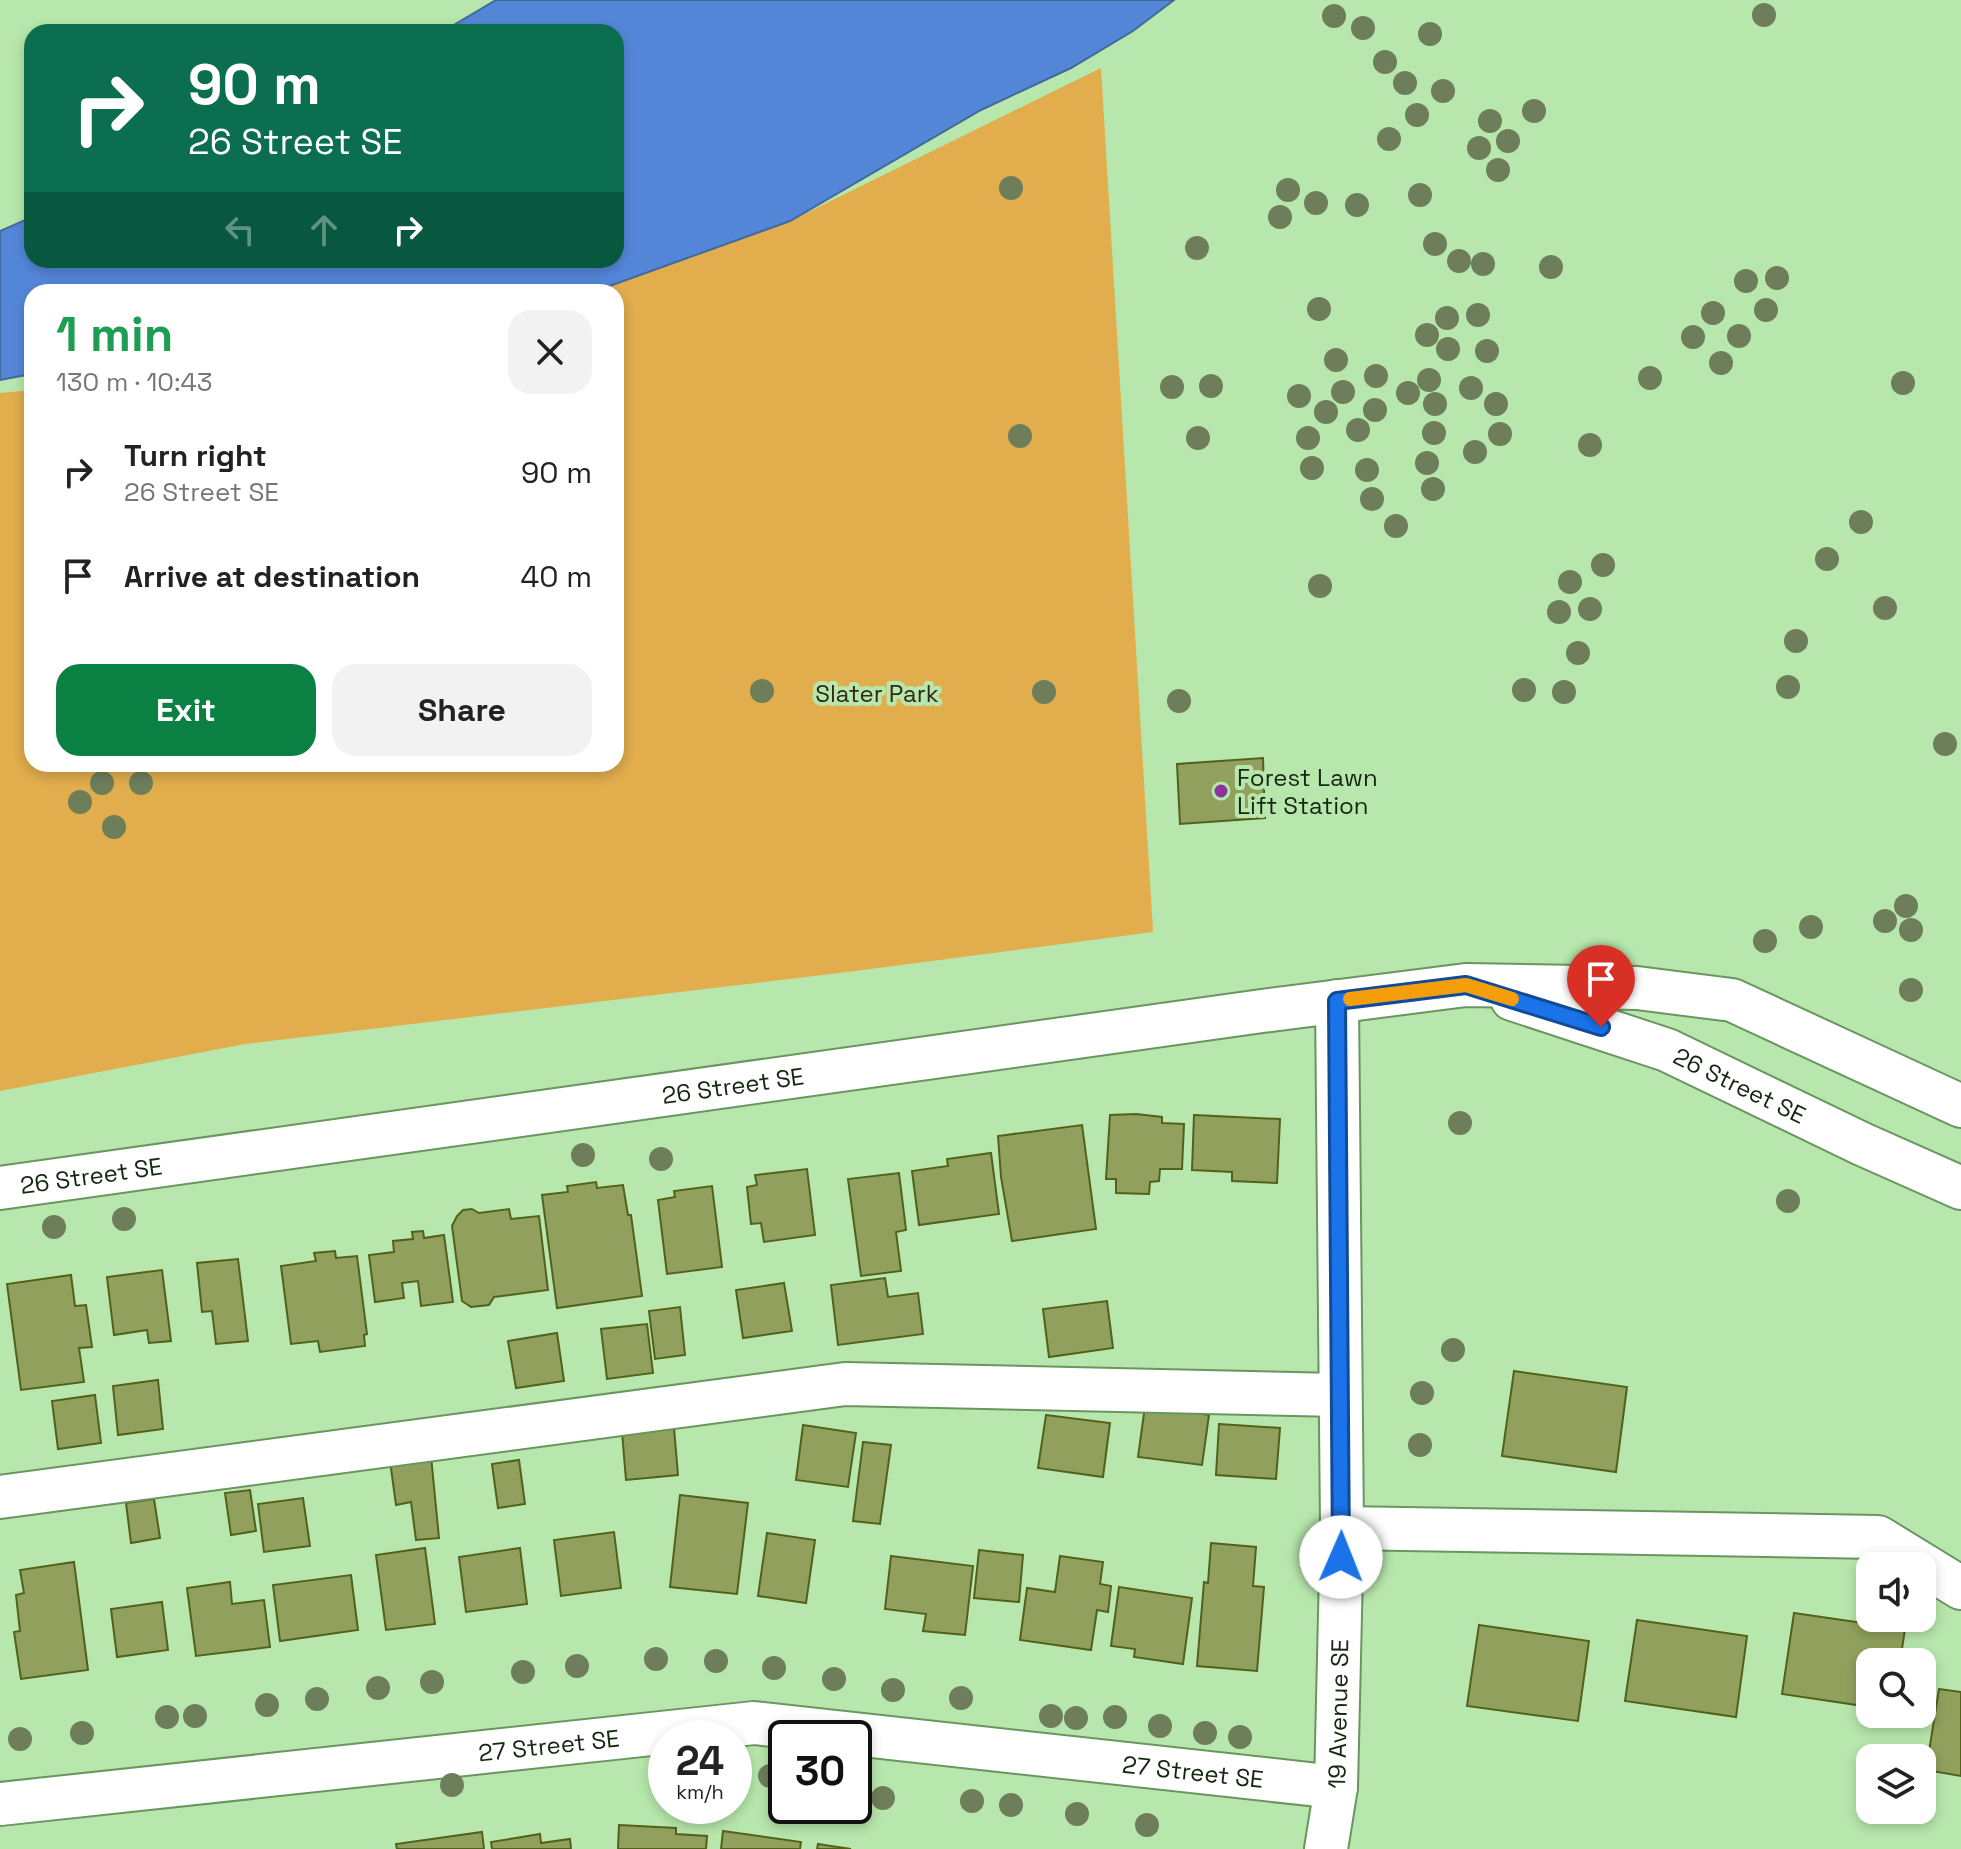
<!DOCTYPE html>
<meta charset="utf-8">
<style>
:root{--surface:#fff;--page:#f2f2f2;--text:#222;--muted:#767676;--accent:#0b8043}
body{margin:0;font-family:"Space Grotesk",sans-serif;background:var(--page);color:var(--text);height:100vh;display:flex;flex-direction:column;font-size:30px;white-space:nowrap}
*{box-sizing:border-box;margin:0}
p{font-size:26px;color:var(--muted)}
.icon{flex:none;width:44px;height:44px;fill:none;stroke:currentColor;stroke-width:2;stroke-linecap:round;stroke-linejoin:round}
.map{position:relative;flex:1;overflow:hidden}
.sheet{position:absolute;left:24px;top:284px;width:600px;height:488px;display:flex;flex-direction:column;background:var(--surface);border-radius:24px;box-shadow:0 4px 12px #0003}
.sheet>*{flex:none}
.top-card{position:absolute;left:24px;top:24px;width:600px;height:244px;border-radius:24px;box-shadow:0 4px 12px #0003;background:#0b6e4f;color:#fff;overflow:hidden}
.fabs{position:absolute;left:1856px;top:1552px;display:grid;gap:16px}
.fabs a{display:grid;place-items:center;width:80px;height:80px;border-radius:16px;background:var(--surface);box-shadow:0 4px 12px #0003;font-size:40px}
.speed{position:absolute;left:648px;top:1720px;display:flex;gap:16px;font-size:40px;font-weight:700;text-align:center}
.speed>*{display:grid;place-content:center;width:104px;height:104px;border-radius:50%;background:var(--surface);box-shadow:0 4px 12px #0003;line-height:1}
.speed small{font-size:20px;font-weight:400}
.speed .limit{border:4px solid #111;border-radius:12px;background:#fff;color:#111}
.pin{position:absolute;display:grid;place-items:center;width:68px;height:68px;color:#fff;margin:-82px -34px;border-radius:50% 50% 50% 0;rotate:-45deg;box-shadow:0 0 8px #0007}
.pin .icon{rotate:45deg}
.me{position:absolute;width:88px;margin:-44px;rotate:1deg;stroke-linejoin:round;filter:drop-shadow(0 0 6px #0008)}
.turn{display:flex;align-items:center;gap:28px;height:168px;padding:0 32px;font-size:36px}
.turn .icon{width:104px;height:104px;stroke-width:2.5}
.turn b{display:block;font-size:56px;line-height:68px}
.lanes{display:flex;align-items:center;height:76px;padding:0 32px;background:#0003;justify-content:center;gap:40px;direction:ltr}
.lanes .off{opacity:.35}
.round{display:grid;place-items:center;flex:none;width:84px;height:84px;border-radius:24px;background:var(--page)}
.head{display:flex;align-items:center;justify-content:space-between;height:136px;padding:0 32px}
h1{font-size:48px;font-weight:600;line-height:60px;color:#1e9e55}
.primary-button{display:flex;gap:16px;margin-top:auto;padding:16px 32px}
.primary-button a{flex:1;height:92px;border-radius:24px;background:var(--accent);color:#fff;font-size:32px;font-weight:600;line-height:92px;text-align:center}
.primary-button a+a{background:var(--page);color:var(--text)}
ul{padding:0;list-style:none}
li{display:flex;align-items:center;gap:24px;height:104px;padding:0 32px}
li div{flex:1}
li b{display:block;font-size:30px}
li em{font-style:normal}
.map>svg:first-child{display:block}
.green{fill:#e1ad4d}
.water{fill:#5486d8;stroke:#416a9c;stroke-width:2}
.building{fill:#91a15d;stroke:#53611d;stroke-width:2}
.lines{fill:none;stroke-linecap:round;stroke-linejoin:round}
.minor-casing{stroke:#69965f;stroke-width:46}
.minor{stroke:#fff;stroke-width:42}
.tree{fill:#6e7e5a}
.route-casing{stroke:#114b97;stroke-width:20}
.route{stroke:#1a73e8;stroke-width:14}
.slow{stroke:#f59e0b;stroke-width:14}
.poi-dot{fill:#8c339f;stroke:#b7e7ac;stroke-width:3}
.labels{text-anchor:middle;dominant-baseline:central;stroke-width:8;stroke-linejoin:round;paint-order:stroke}
.park-label{font-size:24px;fill:#332817;stroke:#b7e7ac}
.poi-label{font-size:24px;fill:#152711;stroke:#b7e7ac;text-anchor:start}
.street-label{font-size:24px;fill:#152711;stroke:#b7e7ac}
</style>
<div class="map">
<svg width="1961" height="1849" viewBox="0 0 1961 1849">
<rect width="100%" height="100%" fill="#b7e7ac"/>
<path class="green" d="M 1101,68 L 1153,932 L 855,971 L 245,1044 L 0,1091 L 0,393 L 32,390 L 32,764 L 616,764 L 616,292 L 593,292 L 790,221 Z"/>
<path class="water" d="M 496,0 L 1174,0 L 1133,31 L 1071,68 L 981,110 L 790,221 L 593,292 L 32,292 L 32,374 L 0,380 L 0,231 L 32,217 L 32,260 L 616,260 L 616,32 L 442,32 Z"/>
<path class="building" d="M 1263,758 L 1265,818 L 1180,824 L 1177,764 Z
M 1136,1114 L 1162,1117 L 1162,1123 L 1184,1124 L 1182,1169 L 1160,1169 L 1159,1181 L 1150,1182 L 1149,1194 L 1116,1193 L 1116,1179 L 1106,1179 L 1110,1115 Z
M 1194,1115 L 1280,1119 L 1277,1183 L 1232,1181 L 1232,1172 L 1192,1170 Z
M 1082,1125 L 1096,1229 L 1012,1241 L 1001,1177 L 998,1136 Z
M 991,1153 L 999,1214 L 919,1225 L 912,1171 L 948,1166 L 947,1159 Z
M 807,1169 L 815,1235 L 764,1242 L 761,1223 L 751,1224 L 747,1187 L 757,1185 L 755,1175 Z
M 899,1173 L 906,1230 L 896,1232 L 901,1271 L 861,1276 L 848,1179 Z
M 596,1182 L 597,1188 L 623,1185 L 628,1215 L 631,1215 L 642,1296 L 557,1308 L 542,1195 L 568,1192 L 567,1186 Z
M 712,1186 L 722,1267 L 667,1274 L 658,1200 L 675,1197 L 674,1191 Z
M 472,1209 L 479,1213 L 509,1209 L 511,1219 L 539,1216 L 548,1290 L 494,1297 L 489,1305 L 471,1307 L 462,1301 L 452,1226 L 457,1216 L 463,1210 Z
M 423,1231 L 424,1238 L 444,1235 L 453,1302 L 421,1306 L 418,1281 L 402,1283 L 404,1298 L 375,1302 L 369,1255 L 394,1252 L 393,1241 L 413,1239 L 412,1232 Z
M 335,1251 L 336,1258 L 357,1256 L 367,1334 L 364,1335 L 365,1346 L 320,1352 L 318,1341 L 291,1344 L 281,1266 L 316,1261 L 314,1253 Z
M 238,1259 L 248,1341 L 216,1344 L 212,1311 L 202,1312 L 197,1263 Z
M 162,1270 L 171,1341 L 149,1343 L 147,1330 L 114,1335 L 107,1277 Z
M 71,1275 L 75,1306 L 86,1305 L 92,1347 L 79,1348 L 84,1382 L 21,1390 L 7,1284 Z
M 885,1278 L 888,1297 L 918,1293 L 923,1334 L 838,1345 L 831,1285 Z
M 784,1283 L 792,1331 L 743,1338 L 736,1290 Z
M 1107,1301 L 1113,1348 L 1049,1357 L 1043,1309 Z
M 680,1307 L 685,1355 L 655,1359 L 649,1311 Z
M 647,1324 L 653,1373 L 607,1379 L 601,1329 Z
M 557,1333 L 564,1381 L 516,1388 L 508,1341 Z
M 1514,1371 L 1627,1387 L 1616,1472 L 1502,1456 Z
M 158,1380 L 163,1429 L 118,1435 L 113,1386 Z
M 95,1395 L 101,1443 L 58,1449 L 52,1401 Z
M 1145,1406 L 1209,1415 L 1202,1465 L 1138,1457 Z
M 1046,1415 L 1110,1423 L 1103,1477 L 1038,1468 Z
M 673,1416 L 678,1475 L 626,1480 L 621,1420 Z
M 1219,1424 L 1280,1428 L 1276,1479 L 1216,1475 Z
M 803,1425 L 856,1433 L 848,1487 L 796,1480 Z
M 863,1442 L 891,1445 L 880,1524 L 853,1521 Z
M 431,1456 L 439,1538 L 416,1540 L 411,1502 L 396,1505 L 390,1461 Z
M 519,1460 L 525,1504 L 498,1508 L 492,1464 Z
M 250,1490 L 256,1531 L 231,1535 L 225,1493 Z
M 680,1495 L 748,1503 L 737,1594 L 670,1587 Z
M 303,1498 L 310,1546 L 264,1552 L 258,1504 Z
M 154,1499 L 160,1538 L 131,1543 L 126,1503 Z
M 614,1532 L 621,1588 L 561,1596 L 554,1540 Z
M 767,1533 L 815,1540 L 806,1603 L 758,1596 Z
M 1211,1543 L 1256,1547 L 1253,1586 L 1264,1587 L 1257,1671 L 1197,1666 L 1204,1582 L 1208,1583 Z
M 425,1548 L 435,1624 L 386,1630 L 376,1555 Z
M 520,1548 L 527,1604 L 466,1612 L 459,1557 Z
M 979,1550 L 1023,1555 L 1019,1602 L 974,1598 Z
M 891,1556 L 973,1566 L 965,1635 L 923,1631 L 926,1614 L 885,1609 Z
M 1060,1556 L 1103,1562 L 1100,1584 L 1111,1586 L 1108,1612 L 1097,1610 L 1091,1650 L 1020,1640 L 1027,1588 L 1055,1592 Z
M 74,1562 L 88,1670 L 21,1679 L 14,1632 L 20,1631 L 16,1595 L 24,1593 L 20,1570 Z
M 351,1575 L 358,1630 L 280,1641 L 273,1585 Z
M 230,1582 L 232,1604 L 264,1600 L 270,1647 L 196,1656 L 187,1588 Z
M 1119,1587 L 1192,1598 L 1183,1664 L 1134,1657 L 1135,1649 L 1111,1646 Z
M 162,1602 L 168,1650 L 117,1657 L 111,1609 Z
M 1794,1613 L 1905,1629 L 1900,1662 L 1870,1662 L 1870,1707 L 1782,1694 Z
M 1637,1620 L 1747,1636 L 1736,1717 L 1625,1701 Z
M 1479,1625 L 1589,1641 L 1578,1721 L 1467,1706 Z
M 1939,1689 L 1961,1692 L 1961,1776 L 1926,1770 Z
M 619,1825 L 676,1828 L 676,1834 L 707,1836 L 706,1849 L 618,1849 Z
M 723,1831 L 801,1842 L 800,1849 L 721,1849 Z
M 482,1832 L 484,1849 L 397,1849 L 396,1844 Z
M 540,1834 L 541,1843 L 570,1839 L 571,1849 L 492,1849 L 491,1842 Z
M 818,1844 L 851,1849 L 817,1849 Z"/>
<g class="lines">
<defs>
<g id="minor">
<path id="s1" d="M 1512,999 L 1667,1050 L 1862,1144 L 1961,1188"/>
<path id="s2" d="M 0,1188 L 1262,1011 L 1466,985 L 1637,988 L 1732,1000 L 1961,1106"/>
<path d="M 0,1497 L 845,1384 L 1339,1395"/>
<path d="M 1342,1528 L 1878,1537 L 1961,1588"/>
<path id="s3" d="M 0,1804 L 754,1723 L 1336,1787"/>
<path id="s4" d="M 1326,1849 L 1336,1787 L 1342,1528 L 1337,1001"/>
</g>
</defs>
<use href="#minor" class="minor-casing"/>
<use href="#minor" class="minor"/>
</g>
<g class="tree">
<circle cx="1764" cy="15" r="12"/>
<circle cx="1334" cy="16" r="12"/>
<circle cx="1363" cy="28" r="12"/>
<circle cx="1430" cy="34" r="12"/>
<circle cx="1385" cy="62" r="12"/>
<circle cx="1405" cy="83" r="12"/>
<circle cx="1443" cy="91" r="12"/>
<circle cx="1534" cy="111" r="12"/>
<circle cx="1417" cy="115" r="12"/>
<circle cx="1490" cy="121" r="12"/>
<circle cx="1389" cy="139" r="12"/>
<circle cx="1508" cy="141" r="12"/>
<circle cx="1479" cy="148" r="12"/>
<circle cx="1498" cy="170" r="12"/>
<circle cx="1011" cy="188" r="12"/>
<circle cx="1288" cy="190" r="12"/>
<circle cx="1420" cy="195" r="12"/>
<circle cx="1316" cy="203" r="12"/>
<circle cx="1357" cy="205" r="12"/>
<circle cx="1280" cy="217" r="12"/>
<circle cx="1435" cy="244" r="12"/>
<circle cx="1197" cy="248" r="12"/>
<circle cx="1459" cy="261" r="12"/>
<circle cx="1483" cy="264" r="12"/>
<circle cx="1551" cy="267" r="12"/>
<circle cx="1777" cy="278" r="12"/>
<circle cx="1746" cy="281" r="12"/>
<circle cx="1319" cy="309" r="12"/>
<circle cx="1766" cy="310" r="12"/>
<circle cx="1713" cy="313" r="12"/>
<circle cx="1478" cy="315" r="12"/>
<circle cx="1447" cy="318" r="12"/>
<circle cx="1427" cy="335" r="12"/>
<circle cx="1739" cy="336" r="12"/>
<circle cx="1693" cy="337" r="12"/>
<circle cx="1448" cy="349" r="12"/>
<circle cx="1487" cy="351" r="12"/>
<circle cx="1336" cy="360" r="12"/>
<circle cx="1721" cy="363" r="12"/>
<circle cx="1376" cy="376" r="12"/>
<circle cx="1650" cy="378" r="12"/>
<circle cx="1429" cy="380" r="12"/>
<circle cx="1903" cy="383" r="12"/>
<circle cx="1211" cy="386" r="12"/>
<circle cx="1172" cy="387" r="12"/>
<circle cx="1471" cy="388" r="12"/>
<circle cx="1343" cy="392" r="12"/>
<circle cx="1408" cy="393" r="12"/>
<circle cx="1299" cy="396" r="12"/>
<circle cx="1435" cy="404" r="12"/>
<circle cx="1496" cy="404" r="12"/>
<circle cx="1375" cy="410" r="12"/>
<circle cx="1326" cy="412" r="12"/>
<circle cx="1358" cy="430" r="12"/>
<circle cx="1434" cy="433" r="12"/>
<circle cx="1500" cy="434" r="12"/>
<circle cx="1020" cy="436" r="12"/>
<circle cx="1198" cy="438" r="12"/>
<circle cx="1308" cy="438" r="12"/>
<circle cx="1590" cy="445" r="12"/>
<circle cx="1475" cy="452" r="12"/>
<circle cx="1427" cy="463" r="12"/>
<circle cx="1312" cy="468" r="12"/>
<circle cx="1367" cy="470" r="12"/>
<circle cx="1433" cy="489" r="12"/>
<circle cx="1372" cy="499" r="12"/>
<circle cx="1861" cy="522" r="12"/>
<circle cx="1396" cy="526" r="12"/>
<circle cx="1827" cy="559" r="12"/>
<circle cx="1603" cy="565" r="12"/>
<circle cx="1570" cy="582" r="12"/>
<circle cx="1320" cy="586" r="12"/>
<circle cx="1885" cy="608" r="12"/>
<circle cx="1590" cy="609" r="12"/>
<circle cx="1559" cy="612" r="12"/>
<circle cx="1796" cy="641" r="12"/>
<circle cx="1578" cy="653" r="12"/>
<circle cx="1788" cy="687" r="12"/>
<circle cx="1524" cy="690" r="12"/>
<circle cx="762" cy="691" r="12"/>
<circle cx="1044" cy="692" r="12"/>
<circle cx="1564" cy="692" r="12"/>
<circle cx="1179" cy="701" r="12"/>
<circle cx="1945" cy="744" r="12"/>
<circle cx="102" cy="783" r="12"/>
<circle cx="141" cy="783" r="12"/>
<circle cx="80" cy="802" r="12"/>
<circle cx="114" cy="827" r="12"/>
<circle cx="1906" cy="906" r="12"/>
<circle cx="1885" cy="921" r="12"/>
<circle cx="1811" cy="927" r="12"/>
<circle cx="1911" cy="930" r="12"/>
<circle cx="1765" cy="941" r="12"/>
<circle cx="1911" cy="990" r="12"/>
<circle cx="1460" cy="1123" r="12"/>
<circle cx="583" cy="1155" r="12"/>
<circle cx="661" cy="1159" r="12"/>
<circle cx="1788" cy="1201" r="12"/>
<circle cx="124" cy="1219" r="12"/>
<circle cx="54" cy="1227" r="12"/>
<circle cx="1453" cy="1350" r="12"/>
<circle cx="1422" cy="1393" r="12"/>
<circle cx="1420" cy="1445" r="12"/>
<circle cx="656" cy="1659" r="12"/>
<circle cx="716" cy="1661" r="12"/>
<circle cx="577" cy="1666" r="12"/>
<circle cx="774" cy="1668" r="12"/>
<circle cx="523" cy="1672" r="12"/>
<circle cx="834" cy="1679" r="12"/>
<circle cx="432" cy="1682" r="12"/>
<circle cx="378" cy="1688" r="12"/>
<circle cx="893" cy="1690" r="12"/>
<circle cx="961" cy="1698" r="12"/>
<circle cx="317" cy="1699" r="12"/>
<circle cx="267" cy="1705" r="12"/>
<circle cx="195" cy="1716" r="12"/>
<circle cx="1051" cy="1716" r="12"/>
<circle cx="167" cy="1717" r="12"/>
<circle cx="1115" cy="1717" r="12"/>
<circle cx="1076" cy="1718" r="12"/>
<circle cx="1160" cy="1726" r="12"/>
<circle cx="82" cy="1733" r="12"/>
<circle cx="1205" cy="1733" r="12"/>
<circle cx="1240" cy="1737" r="12"/>
<circle cx="20" cy="1739" r="12"/>
<circle cx="770" cy="1776" r="12"/>
<circle cx="452" cy="1785" r="12"/>
<circle cx="883" cy="1798" r="12"/>
<circle cx="972" cy="1801" r="12"/>
<circle cx="1011" cy="1805" r="12"/>
<circle cx="1077" cy="1814" r="12"/>
<circle cx="1147" cy="1825" r="12"/>
</g>
<g class="lines">
<defs>
<path id="route" d="M 1341,1557 L 1337,1001 L 1466,985 L 1601,1027"/>
</defs>
<use href="#route" class="route-casing"/>
<use href="#route" class="route"/>
<path class="slow" d="M 1350,999 L 1466,985 L 1512,999"/>
</g>
<circle class="poi-dot" cx="1221" cy="791" r="8"/>
<g class="labels">
<g class="park-label">
<text x="877" y="693">Slater Park</text>
</g>
<g class="poi-label">
<text x="1237" y="777">Forest Lawn<tspan x="1237" dy="28">Lift Station</tspan></text>
</g>
<g class="street-label">
<text stroke="none"><textPath href="#s2" startOffset="740">26 Street SE</textPath></text>
<text stroke="none"><textPath href="#s1" startOffset="244">26 Street SE</textPath></text>
<text stroke="none"><textPath href="#s2" startOffset="92">26 Street SE</textPath></text>
<text stroke="none"><textPath href="#s4" startOffset="136">19 Avenue SE</textPath></text>
<text stroke="none"><textPath href="#s3" startOffset="552">27 Street SE</textPath></text>
<text stroke="none"><textPath href="#s3" startOffset="1200">27 Street SE</textPath></text>
</g>
</g>
</svg>
<div class="fabs">
<a><svg class="icon" aria-label="sound" viewBox="0 0 24 24"><path d="M4 9h4l5-4v14l-5-4H4zM17 9q2 3 0 6"/></svg></a>
<a><svg class="icon" aria-label="search" viewBox="0 0 24 24"><circle cx="10" cy="10" r="6"/><path d="M15 15l6 6"/></svg></a>
<a><svg class="icon" aria-label="layers" viewBox="0 0 24 24"><path d="M12 4l9 5-9 5-9-5zM3 14l9 5 9-5"/></svg></a>
</div>
<div class="speed"><div>24<small>km/h</small></div><div class="limit">30</div></div>
<div class="pin" style="left:1601px;top:1027px;background:#d93025"><svg class="icon" aria-label="arrive" viewBox="0 0 24 24"><path d="M6 21V4h12l-3 4 3 4H6"/></svg></div>
<svg class="me" style="left:1341px;top:1557px" viewBox="-20 -20 40 40"><circle r="19" fill="#fff"/><path d="M0-13L10 11 0 6-10 11z" fill="#1a73e8"/></svg>
<div class="top-card">
<div class="turn"><svg class="icon" aria-label="right" viewBox="0 0 24 24"><path d="M7 20v-9h11M14 6l5 5-5 5"/></svg><div><b>90 m</b>26 Street SE</div></div>
<div class="lanes"><svg class="icon off" aria-label="left" viewBox="0 0 24 24"><path d="M17 20v-9H6M10 6l-5 5 5 5"/></svg><svg class="icon off" aria-label="ahead" viewBox="0 0 24 24"><path d="M12 20V5M6 11l6-6 6 6"/></svg><svg class="icon" aria-label="right" viewBox="0 0 24 24"><path d="M7 20v-9h11M14 6l5 5-5 5"/></svg></div>
</div>
<section class="sheet">
<div class="head"><div><h1>1 min</h1><p>130 m · 10:43</p></div><a class="round"><svg class="icon" aria-label="close" viewBox="0 0 24 24"><path d="M6 6l12 12M18 6L6 18"/></svg></a></div>
<ul>
<li><svg class="icon" aria-label="right" viewBox="0 0 24 24"><path d="M7 20v-9h11M14 6l5 5-5 5"/></svg><div><b>Turn right</b><p>26 Street SE</p></div><em>90 m</em></li>
<li><svg class="icon" aria-label="arrive" viewBox="0 0 24 24"><path d="M6 21V4h12l-3 4 3 4H6"/></svg><div><b>Arrive at destination</b></div><em>40 m</em></li>
</ul>
<div class="primary-button"><a>Exit</a><a>Share</a></div>
</section>
</div>
